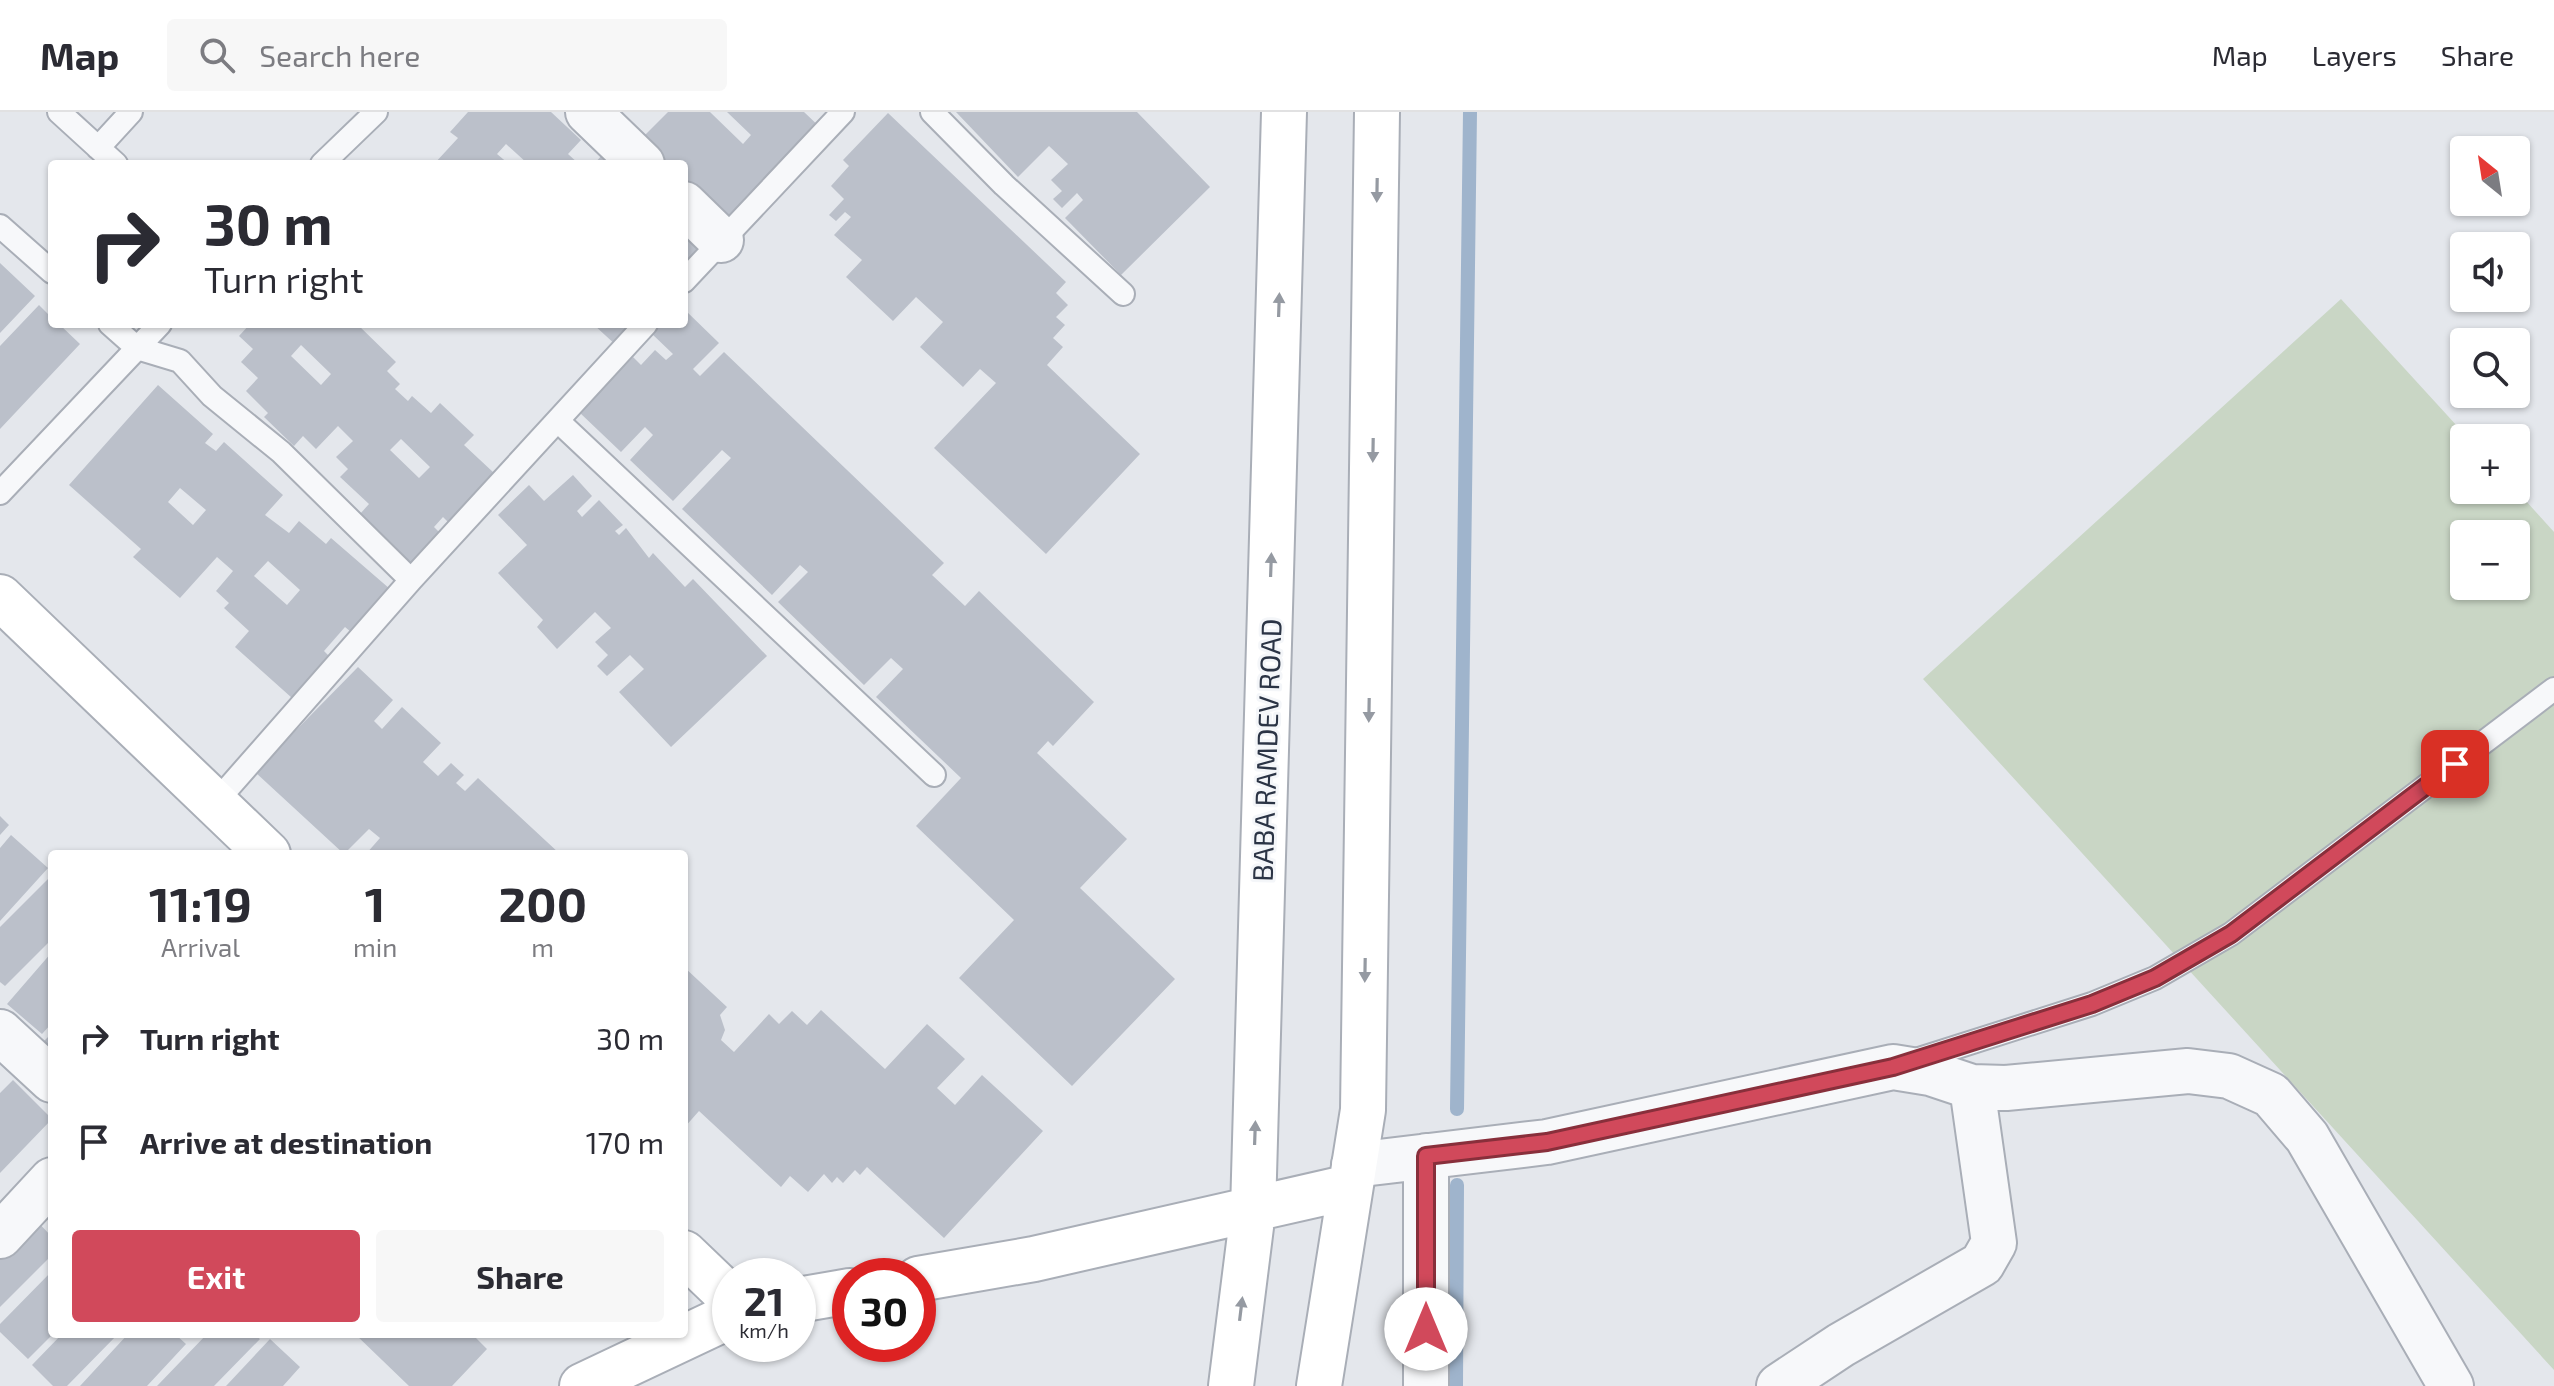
<!DOCTYPE html>
<meta charset="utf-8">
<style>
:root{--surface:#fff;--page:#f7f7f7;--text:#2b2b33;--muted:#7c7c81;--line:#e1e1e2;--accent:#d1495b}
body{margin:0;font-family:"Exo 2",sans-serif;background:var(--page);color:var(--text);height:100vh;display:flex;flex-direction:column;font-size:30px;white-space:nowrap}
*{box-sizing:border-box;margin:0}
p{font-size:26px;color:var(--muted)}
.icon{flex:none;width:44px;height:44px;fill:none;stroke:currentColor;stroke-width:2;stroke-linecap:round;stroke-linejoin:round}
.map{position:relative;flex:1;overflow:hidden}
.details{position:absolute;left:48px;top:738px;width:640px;height:488px;display:flex;flex-direction:column;background:var(--surface);border-radius:8px;box-shadow:0 2px 6px #0004}
.details>*{flex:none}
.top-card{position:absolute;left:48px;top:48px;width:640px;height:168px;border-radius:8px;box-shadow:0 2px 6px #0004;background:#fff;color:var(--text);overflow:hidden}
.needle{width:52px;rotate:330deg}
.tools{position:absolute;left:2450px;top:24px;display:grid;gap:16px}
.tools a{display:grid;place-items:center;width:80px;height:80px;border-radius:8px;background:var(--surface);box-shadow:0 2px 6px #0004;font-size:40px}
.speed{position:absolute;left:712px;top:1146px;display:flex;gap:16px;font-size:40px;font-weight:700;text-align:center}
.speed>*{display:grid;place-content:center;width:104px;height:104px;border-radius:50%;background:var(--surface);box-shadow:0 2px 6px #0004;line-height:1}
.speed small{font-size:20px;font-weight:400}
.speed .limit{border:12px solid #d22;background:#fff;color:#111}
.pin{position:absolute;display:grid;place-items:center;width:68px;height:68px;color:#fff;margin:-34px;border-radius:16px;box-shadow:0 4px 12px #0006}
.me{position:absolute;width:88px;margin:-44px;rotate:0deg;stroke-linejoin:round;filter:drop-shadow(0 0 6px #0008)}
.turn{display:flex;align-items:center;gap:28px;height:168px;padding:0 24px;font-size:36px}
.turn .icon{width:104px;height:104px;stroke-width:2.5}
.turn b{display:block;font-size:56px;line-height:68px}
.eta{display:flex;justify-content:space-evenly;align-items:center;height:136px;text-align:center}
.eta b{font-size:48px;font-weight:700;line-height:56px}
.action{display:flex;gap:16px;margin-top:auto;padding:16px 24px}
.action a{flex:1;height:92px;border-radius:8px;background:var(--accent);color:#fff;font-size:32px;font-weight:700;line-height:92px;text-align:center}
.action a+a{background:var(--page);color:var(--text)}
ul{padding:0;list-style:none}
li{display:flex;align-items:center;gap:24px;height:104px;padding:0 24px}
li div{flex:1}
li b{display:block;font-size:30px}
li em{font-style:normal}
header{display:flex;align-items:center;gap:48px;box-sizing:border-box;height:112px;padding:0 40px;background:var(--surface);border-bottom:2px solid var(--line)}
header strong{font-size:38px}
nav{display:flex;gap:44px;margin-inline-start:auto;font-size:28px}
.search{width:560px;height:72px;background:var(--page);display:flex;align-items:center;gap:20px;box-sizing:border-box;padding:0 28px;border-radius:8px;color:var(--muted);font-size:30px}
.map>svg:first-child{display:block}
.green{fill:#c9d6c5;fill-rule:evenodd}
.lines{fill:none;stroke-linecap:round;stroke-linejoin:round}
.stream{stroke:#9fb4cc;stroke-width:14}
.building{fill:#bbc0ca;fill-rule:evenodd}
.lane-casing{stroke:#a9aeb7;stroke-width:26}
.street-casing{stroke:#a9aeb7;stroke-width:48}
.secondary-casing{stroke:#a9aeb7;stroke-width:48}
.lane{stroke:#f7f8fa;stroke-width:22}
.street{stroke:#f7f8fa;stroke-width:44}
.secondary{stroke:#fff;stroke-width:44}
.oneway{fill:#959aa2}
.route-casing{stroke:#882f3b;stroke-width:20}
.route{stroke:#d1495b;stroke-width:14}
.labels{text-anchor:middle;dominant-baseline:central;stroke-width:6;stroke-linejoin:round;paint-order:stroke}
.street-label{font-size:28px;fill:#2b3445;stroke:#f4f6f9}
</style>
<header>
<strong>Map</strong>
<div class="search"><svg class="icon" aria-label="search" viewBox="0 0 24 24"><circle cx="10" cy="10" r="6"/><path d="M15 15l6 6"/></svg>Search here</div>
<nav><a>Map</a><a>Layers</a><a>Share</a></nav>
</header>
<div class="map">
<svg width="2554" height="1274" viewBox="0 0 2554 1274">
<rect width="100%" height="100%" fill="#e4e7ec"/>
<path class="green" d="M 2341,187 L 2468,326 L 2464,326 L 2464,378 L 2516,378 L 2554,420 L 2554,1258 L 1923,567 ZM 2464,422 L 2516,422 L 2516,474 L 2464,474 Z"/>
<g class="lines">
<path class="stream" d="M 1457,997 L 1470,0
M 1456,1274 L 1457,1073"/>
</g>
<path class="building" d="M 468,0 L 551,0 L 581,28 L 568,42 L 579,52 L 528,52 L 506,32 L 497,42 L 509,52 L 434,52 L 458,26 L 450,20 Z
M 668,0 L 710,0 L 743,32 L 751,23 L 727,0 L 804,0 L 824,19 L 733,112 L 684,69 L 684,52 L 666,52 L 641,27 Z
M 956,0 L 1137,0 L 1210,75 L 1121,163 L 1065,106 L 1083,88 L 1077,81 L 1062,96 L 1053,87 L 1062,79 L 1051,68 L 1068,52 L 1049,34 L 1018,65 Z
M 888,1 L 1066,170 L 1056,181 L 1068,193 L 1056,205 L 1065,213 L 1053,226 L 1063,235 L 1047,253 L 1140,342 L 1046,442 L 934,336 L 996,271 L 980,257 L 963,275 L 920,235 L 943,210 L 916,185 L 893,209 L 846,165 L 862,148 L 834,123 L 851,105 L 845,100 L 836,109 L 829,103 L 844,87 L 831,74 L 849,54 L 843,48 Z
M 603,42 L 614,52 L 594,52 Z
M 684,118 L 707,139 L 684,163 Z
M 0,151 L 35,184 L 0,221 Z
M 39,193 L 52,206 L 52,212 L 59,212 L 80,232 L 0,317 L 0,234 Z
M 684,197 L 719,231 L 693,257 L 700,264 L 724,240 L 944,451 L 932,463 L 965,494 L 979,479 L 1094,590 L 1053,634 L 1048,629 L 1037,641 L 1127,727 L 1080,776 L 1175,867 L 1072,974 L 959,866 L 1014,808 L 916,714 L 961,666 L 876,585 L 903,557 L 891,546 L 864,573 L 778,490 L 808,460 L 800,453 L 772,483 L 682,397 L 731,346 L 722,338 L 673,389 L 630,348 L 653,323 L 645,315 L 621,340 L 579,300 L 633,245 L 641,253 L 655,238 L 666,248 L 673,242 L 651,221 L 660,212 L 684,212 Z
M 250,212 L 357,212 L 396,250 L 387,259 L 400,272 L 395,277 L 408,289 L 412,284 L 431,301 L 440,291 L 474,323 L 464,333 L 494,361 L 465,391 L 469,394 L 451,413 L 443,405 L 434,415 L 442,423 L 413,453 L 360,402 L 369,392 L 340,365 L 348,357 L 336,345 L 353,329 L 338,314 L 316,337 L 303,324 L 294,334 L 264,305 L 268,301 L 246,279 L 258,266 L 241,250 L 253,237 L 239,224 ZM 301,233 L 331,262 L 321,273 L 291,244 ZM 401,327 L 430,355 L 419,366 L 390,338 Z
M 593,212 L 639,212 L 618,235 Z
M 158,273 L 213,322 L 205,331 L 216,339 L 224,330 L 283,383 L 265,403 L 289,421 L 299,409 L 326,432 L 331,426 L 390,477 L 351,520 L 345,515 L 324,539 L 330,545 L 292,586 L 235,535 L 249,519 L 224,496 L 229,491 L 216,479 L 233,459 L 217,445 L 180,486 L 133,445 L 141,437 L 69,373 ZM 180,376 L 206,398 L 193,413 L 168,390 ZM 268,449 L 300,478 L 287,493 L 254,464 Z
M 573,363 L 592,384 L 577,399 L 582,405 L 599,388 L 623,413 L 615,419 L 619,423 L 626,416 L 649,446 L 653,441 L 685,475 L 693,467 L 767,544 L 671,635 L 619,580 L 644,557 L 630,543 L 607,564 L 597,554 L 608,543 L 595,530 L 611,516 L 595,500 L 557,537 L 537,515 L 543,508 L 498,461 L 527,433 L 498,403 L 529,373 L 544,389 Z
M 358,555 L 393,588 L 374,609 L 382,617 L 402,595 L 441,631 L 423,650 L 438,664 L 451,651 L 464,663 L 456,671 L 465,679 L 478,666 L 560,742 L 366,742 L 380,726 L 369,717 L 344,742 L 255,660 Z
M 0,704 L 9,713 L 0,723 Z
M 11,723 L 48,756 L 0,809 L 0,736 Z
M 52,763 L 52,827 L 5,874 L 0,870 L 0,815 Z
M 52,840 L 52,911 L 42,922 L 7,892 Z
M 684,855 L 727,895 L 720,903 L 725,918 L 721,928 L 734,940 L 769,902 L 779,912 L 792,899 L 807,913 L 821,898 L 885,957 L 927,912 L 965,947 L 937,976 L 955,993 L 982,963 L 1043,1019 L 944,1126 L 867,1055 L 860,1063 L 855,1058 L 843,1071 L 837,1065 L 832,1071 L 824,1062 L 808,1080 L 790,1064 L 781,1075 L 699,999 L 684,1016 Z
M 52,921 L 52,943 L 41,932 Z
M 13,968 L 52,1007 L 0,1061 L 0,981 Z
M 35,1107 L 52,1125 L 52,1143 L 0,1195 L 0,1142 Z
M 52,1159 L 52,1223 L 28,1247 L 0,1220 L 0,1212 Z
M 62,1222 L 118,1222 L 67,1274 L 53,1274 L 32,1253 Z
M 128,1222 L 175,1222 L 186,1232 L 147,1274 L 80,1274 Z
M 207,1222 L 254,1222 L 260,1227 L 214,1274 L 157,1274 Z
M 355,1222 L 472,1222 L 487,1237 L 452,1274 L 409,1274 Z
M 270,1227 L 300,1255 L 283,1274 L 226,1274 Z"/>
<g class="lines">
<defs>
<path id="lane" d="M 59,0 L 116,52
M 932,0 L 1004,73 L 1123,182
M 98,36 L 131,0
M 322,52 L 376,0
M 0,114 L 52,160
M 684,169 L 843,0
M 110,212 L 137,236 L 180,249 L 212,284 L 281,340 L 411,468
M 559,310 L 934,663
M 0,381 L 160,212
M 215,691 L 411,468 L 646,212
M 1913,949 L 2092,892 L 2155,866 L 2231,822 L 2554,577"/>
<path id="street" d="M 588,0 L 642,52
M 684,92 L 721,128
M 0,920 L 52,968
M 1426,1044 L 1426,1274
M 1354,1053 L 1547,1030 L 1893,955 L 1930,961 L 1972,975 L 2006,976 L 2188,959 L 2229,964 L 2271,983 L 2307,1025 L 2451,1274
M 0,1124 L 52,1068
M 1779,1274 L 1841,1233 L 1982,1152 L 1994,1131 L 1972,975"/>
<path id="secondary" d="M 0,485 L 268,742
M 684,1141 L 730,1185
M 918,1167 L 1034,1147 L 1350,1075
M 798,1188 L 850,1179
M 582,1274 L 730,1204
M 1231,1274 L 1253,1099 L 1284,0
M 1319,1274 L 1363,998 L 1377,0"/>
</defs>
<use href="#lane" class="lane-casing"/>
<use href="#street" class="street-casing"/>
<use href="#secondary" class="secondary-casing"/>
<use href="#lane" class="lane"/>
<use href="#street" class="street"/>
<use href="#secondary" class="secondary"/>
</g>
<defs><path id="oneway-solid" d="M-6-.8H1V-3.2L6.5 0L1 3.2V.8H-6Z" transform="scale(2)"/></defs>
<g class="oneway">
<use href="#oneway-solid" transform="translate(1377 78) rotate(91)"/>
<use href="#oneway-solid" transform="translate(1279 193) rotate(-88)"/>
<use href="#oneway-solid" transform="translate(1373 338) rotate(91)"/>
<use href="#oneway-solid" transform="translate(1271 453) rotate(-88)"/>
<use href="#oneway-solid" transform="translate(1369 598) rotate(91)"/>
<use href="#oneway-solid" transform="translate(1365 858) rotate(91)"/>
<use href="#oneway-solid" transform="translate(1255 1021) rotate(-88)"/>
<use href="#oneway-solid" transform="translate(1241 1197) rotate(-83)"/>
</g>
<g class="lines">
<defs>
<path id="route" d="M 1426,1217 L 1426,1044 L 1547,1030 L 1893,955 L 2092,892 L 2155,866 L 2231,822 L 2455,652"/>
</defs>
<use href="#route" class="route-casing"/>
<use href="#route" class="route"/>
</g>
<g class="labels">
<g class="street-label">
<text transform="translate(1266 638) rotate(-88)">BABA RAMDEV ROAD</text>
</g>
</g>
</svg>
<div class="tools">
<a><svg class="needle" viewBox="-14 -14 28 28"><path d="M0-13l5 13h-10z" fill="#e53935"/><path d="M0 13l5-13h-10z" fill="#7c7c81"/></svg></a>
<a><svg class="icon" aria-label="sound" viewBox="0 0 24 24"><path d="M4 9h4l5-4v14l-5-4H4zM17 9q2 3 0 6"/></svg></a>
<a><svg class="icon" aria-label="search" viewBox="0 0 24 24"><circle cx="10" cy="10" r="6"/><path d="M15 15l6 6"/></svg></a>
<a>+</a>
<a>−</a>
</div>
<div class="speed"><div>21<small>km/h</small></div><div class="limit">30</div></div>
<div class="pin" style="left:2455px;top:652px;background:#d93025"><svg class="icon" aria-label="arrive" viewBox="0 0 24 24"><path d="M6 21V4h12l-3 4 3 4H6"/></svg></div>
<svg class="me" style="left:1426px;top:1217px" viewBox="-20 -20 40 40"><circle r="19" fill="#fff"/><path d="M0-13L10 11 0 6-10 11z" fill="#d1495b"/></svg>
<div class="top-card">
<div class="turn"><svg class="icon" aria-label="right" viewBox="0 0 24 24"><path d="M7 20v-9h11M14 6l5 5-5 5"/></svg><div><b>30 m</b>Turn right</div></div>
</div>
<section class="details">
<div class="eta">
<div><b>11:19</b><p>Arrival</p></div>
<div><b>1</b><p>min</p></div>
<div><b>200</b><p>m</p></div>
</div>
<ul>
<li><svg class="icon" aria-label="right" viewBox="0 0 24 24"><path d="M7 20v-9h11M14 6l5 5-5 5"/></svg><div><b>Turn right</b></div><em>30 m</em></li>
<li><svg class="icon" aria-label="arrive" viewBox="0 0 24 24"><path d="M6 21V4h12l-3 4 3 4H6"/></svg><div><b>Arrive at destination</b></div><em>170 m</em></li>
</ul>
<div class="action"><a>Exit</a><a>Share</a></div>
</section>
</div>
